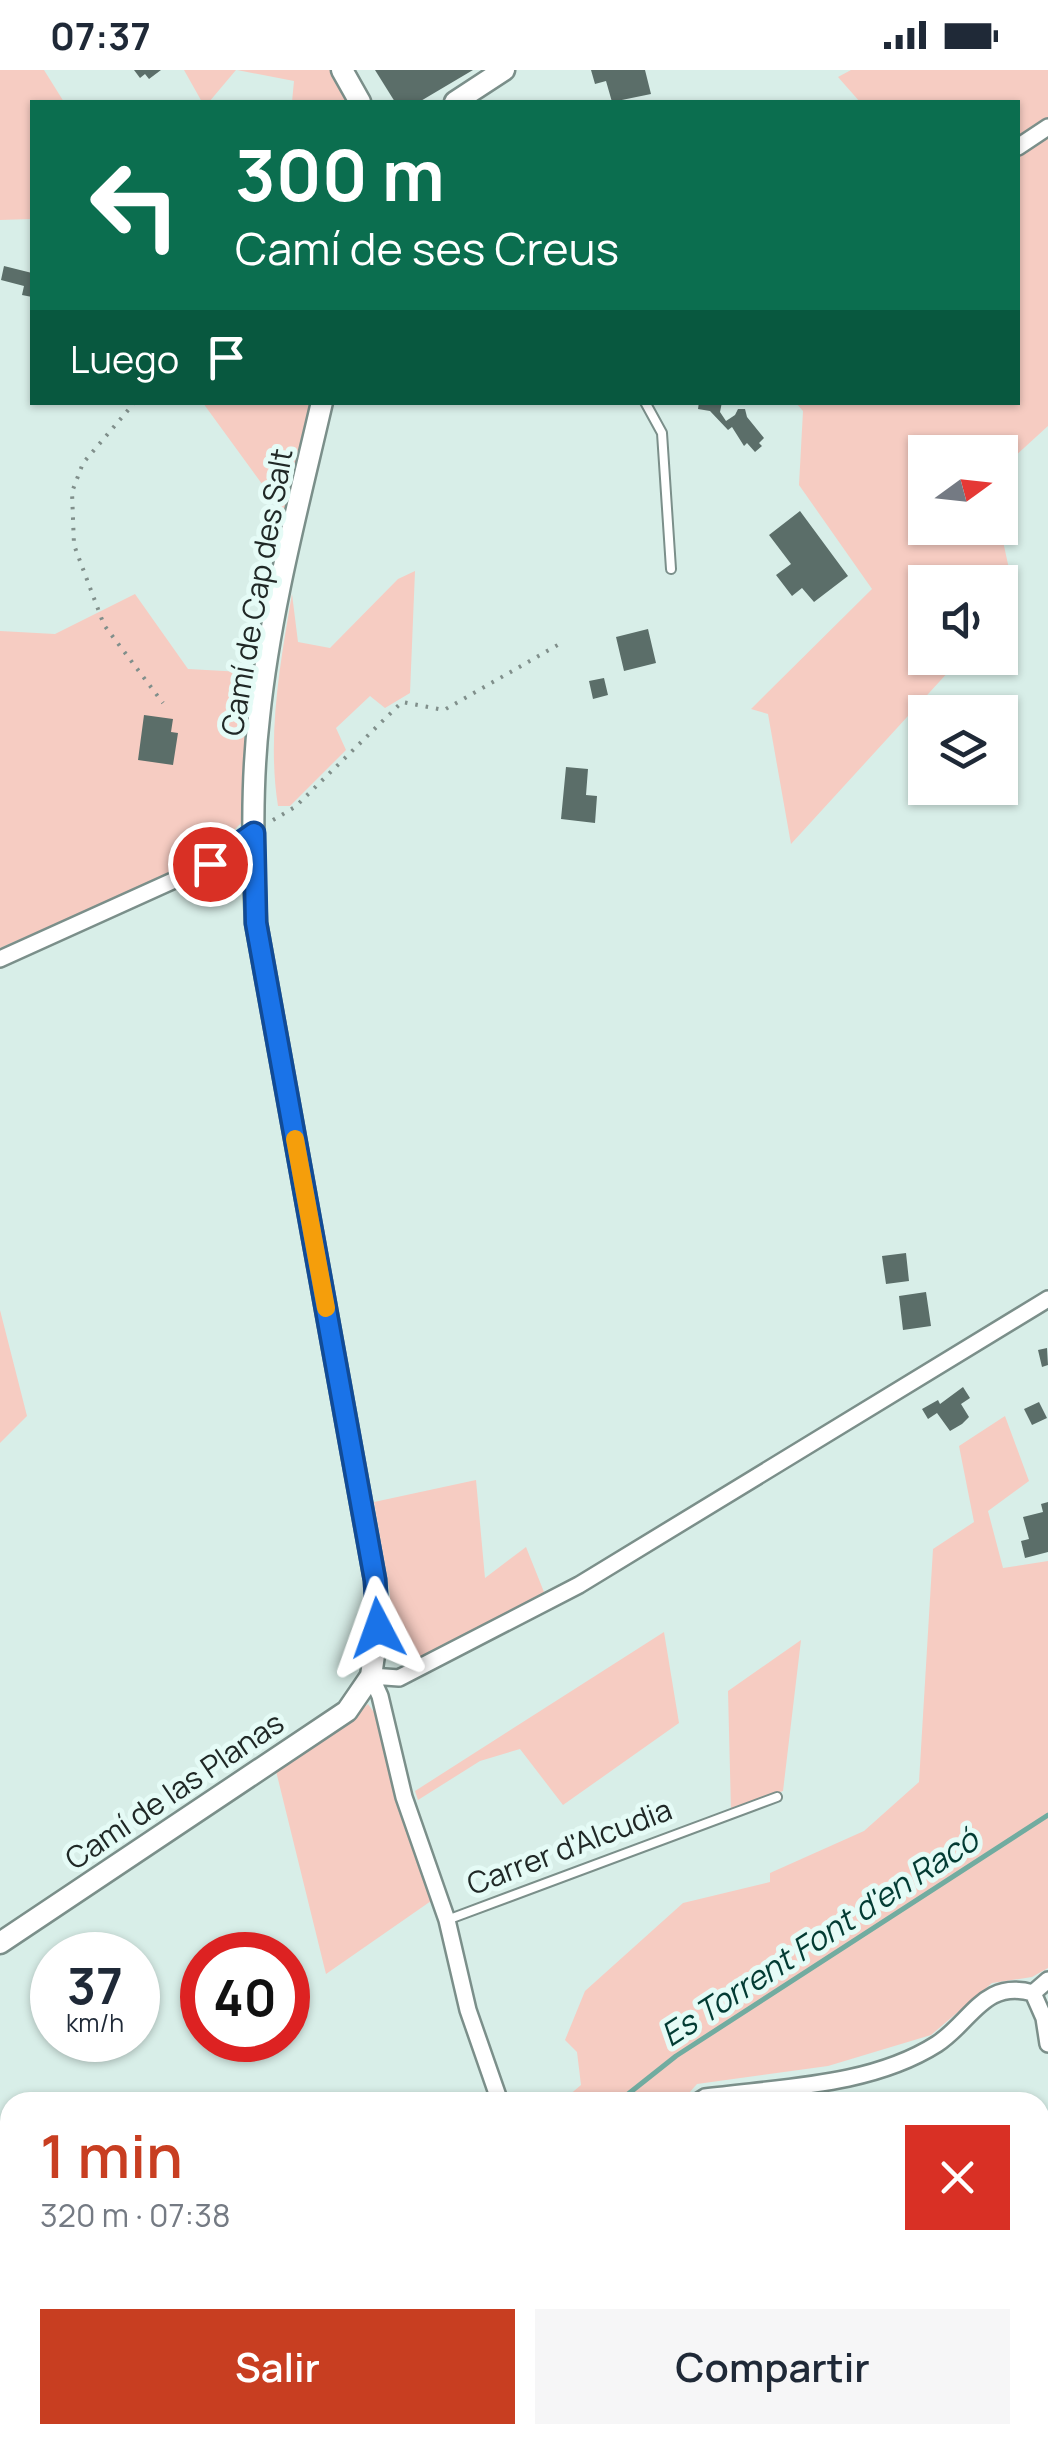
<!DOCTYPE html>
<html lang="es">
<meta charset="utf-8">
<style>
:root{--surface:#fff;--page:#f6f6f7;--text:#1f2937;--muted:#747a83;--accent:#c83e21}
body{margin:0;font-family:Manrope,sans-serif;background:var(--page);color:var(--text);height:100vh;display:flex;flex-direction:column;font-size:38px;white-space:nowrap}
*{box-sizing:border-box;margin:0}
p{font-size:32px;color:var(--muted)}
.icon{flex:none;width:55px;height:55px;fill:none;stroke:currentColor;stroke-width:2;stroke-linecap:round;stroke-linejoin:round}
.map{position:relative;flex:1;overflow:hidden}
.sheet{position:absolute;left:0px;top:2022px;width:1050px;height:352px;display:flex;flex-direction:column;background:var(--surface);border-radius:30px 30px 0 0;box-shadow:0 2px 8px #0004}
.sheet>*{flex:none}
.top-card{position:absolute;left:30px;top:30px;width:990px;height:305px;border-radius:0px;box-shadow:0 2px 8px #0004;background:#0b6e4f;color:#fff;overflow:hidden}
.needle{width:65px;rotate:75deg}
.controls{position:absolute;left:908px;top:365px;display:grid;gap:20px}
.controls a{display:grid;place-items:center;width:110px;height:110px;border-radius:0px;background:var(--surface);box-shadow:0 2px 8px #0004;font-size:50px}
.speed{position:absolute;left:30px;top:1862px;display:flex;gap:20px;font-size:50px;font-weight:700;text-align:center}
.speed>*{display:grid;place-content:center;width:130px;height:130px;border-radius:50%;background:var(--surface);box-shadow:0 2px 8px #0004;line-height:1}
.speed small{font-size:25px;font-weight:400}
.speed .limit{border:15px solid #d22;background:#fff;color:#111}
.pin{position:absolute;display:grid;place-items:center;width:85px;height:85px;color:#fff;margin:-42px;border:5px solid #fff;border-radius:50%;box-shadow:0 2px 10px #0007}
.me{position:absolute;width:110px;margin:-55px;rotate:356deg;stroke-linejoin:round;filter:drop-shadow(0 0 8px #0008)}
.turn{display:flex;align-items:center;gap:35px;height:210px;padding:0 40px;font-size:45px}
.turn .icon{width:130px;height:130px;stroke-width:2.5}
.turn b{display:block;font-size:70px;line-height:85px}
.then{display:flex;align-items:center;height:95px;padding:0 40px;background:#0003;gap:20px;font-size:38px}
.round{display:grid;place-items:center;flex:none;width:105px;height:105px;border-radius:0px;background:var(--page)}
.headline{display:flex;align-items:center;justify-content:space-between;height:170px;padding:0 40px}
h1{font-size:60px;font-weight:600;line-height:75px;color:var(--accent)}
.action{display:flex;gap:20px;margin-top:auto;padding:20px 40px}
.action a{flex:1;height:115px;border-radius:0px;background:var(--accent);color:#fff;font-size:40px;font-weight:600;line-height:115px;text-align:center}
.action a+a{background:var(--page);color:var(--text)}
.status{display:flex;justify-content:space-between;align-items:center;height:70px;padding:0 50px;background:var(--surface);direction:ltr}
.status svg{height:28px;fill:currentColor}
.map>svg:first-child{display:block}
.green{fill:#f6ccc2}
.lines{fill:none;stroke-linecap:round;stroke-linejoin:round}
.stream{stroke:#71aca0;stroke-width:5}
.building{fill:#5b6e69}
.service-casing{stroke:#7b8f8a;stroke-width:12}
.minor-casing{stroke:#7b8f8a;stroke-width:20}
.tertiary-casing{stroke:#7b8f8a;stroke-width:25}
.path{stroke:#808f8b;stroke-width:4;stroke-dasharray:2.5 8;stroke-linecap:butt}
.service{stroke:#fff;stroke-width:8}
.minor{stroke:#fff;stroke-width:15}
.tertiary{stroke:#fff;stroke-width:20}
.route-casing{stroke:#114b97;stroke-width:25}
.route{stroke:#1a73e8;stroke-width:18}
.slow{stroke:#f59e0b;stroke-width:18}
.labels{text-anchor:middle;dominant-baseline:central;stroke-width:10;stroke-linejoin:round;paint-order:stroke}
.street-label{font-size:30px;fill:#202826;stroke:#e5fbf6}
.water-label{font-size:32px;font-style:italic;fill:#023b33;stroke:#e5fbf6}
</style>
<div class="status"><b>07:37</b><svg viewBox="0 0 49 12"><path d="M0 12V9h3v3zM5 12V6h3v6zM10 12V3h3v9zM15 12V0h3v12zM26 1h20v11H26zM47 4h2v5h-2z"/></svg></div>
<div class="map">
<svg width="1048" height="2373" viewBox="0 0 1048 2373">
<rect width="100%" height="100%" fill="#d8eee8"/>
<path class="green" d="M 0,0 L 44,0 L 64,32 L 32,32 L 32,149 L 0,150 Z
M 184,0 L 236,0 L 209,32 L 202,32 Z
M 237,0 L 335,0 L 352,32 L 292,32 L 294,11 Z
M 851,0 L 1048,0 L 1048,356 L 1000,400 L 1000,382 L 925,382 L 925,458 L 1000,457 L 1015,527 L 1000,544 L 1000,512 L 925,512 L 925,588 L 961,588 L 791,774 L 768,644 L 751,639 L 872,519 L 799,415 L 803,341 L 796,333 L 1018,332 L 1018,32 L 860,32 L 838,7 Z
M 203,333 L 311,333 L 286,447 Z
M 415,501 L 410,623 L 385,638 L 370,626 L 336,658 L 346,680 L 290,736 L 278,736 C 267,667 280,593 292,524 L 298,572 L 330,578 L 398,509 Z
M 135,524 L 188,599 L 260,603 L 247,747 L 208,787 L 0,878 L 0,561 L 55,564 Z
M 0,1240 L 27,1346 L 0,1373 Z
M 1005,1346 L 1029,1411 L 988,1441 L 1003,1498 L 1048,1491 L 1048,1898 L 1032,1907 L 992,1913 L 931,1965 L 828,1996 L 697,2014 L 681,2032 L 561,2032 L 581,2015 L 577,1982 L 565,1970 L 585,1921 L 683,1833 L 770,1812 L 770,1803 L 864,1761 L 919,1712 L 933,1479 L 974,1452 L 959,1376 Z
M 476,1410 L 485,1508 L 526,1477 L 544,1522 L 407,1598 L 396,1590 L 391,1580 L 390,1524 L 374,1432 Z
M 664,1562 L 679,1653 L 563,1735 L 520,1679 L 480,1691 L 418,1730 L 415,1721 Z
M 801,1570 L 783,1721 L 731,1741 L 728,1621 Z
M 368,1634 L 381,1652 L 403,1740 L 431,1831 L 326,1904 L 276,1701 L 341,1658 Z
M 1048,2168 L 1048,2373 L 546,2373 L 546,2365 L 1040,2365 L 1040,2177 Z"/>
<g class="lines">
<path class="stream" d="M 618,2032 L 676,1986 L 1048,1745
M 500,2365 L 500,2373"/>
</g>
<path class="building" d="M 134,0 L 161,0 L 149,9 L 145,4 L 140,8 Z
M 375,0 L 473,0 L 419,32 L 395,32 Z
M 591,0 L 645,0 L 651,24 L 612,32 L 606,11 L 595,14 Z
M 4,196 L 32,203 L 32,227 L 22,225 L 24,216 L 1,210 Z
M 699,332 L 722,332 L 720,342 L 726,351 L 735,345 L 738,339 L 745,339 L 747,347 L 764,368 L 759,373 L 762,376 L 755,382 L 747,373 L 744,376 L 732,357 L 728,360 L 710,341 L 698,339 Z
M 800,441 L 848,506 L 814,532 L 802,518 L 792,526 L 776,505 L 791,494 L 769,465 Z
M 648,559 L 656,593 L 624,601 L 616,567 Z
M 604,608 L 608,625 L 593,629 L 589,611 Z
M 144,645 L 173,649 L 171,662 L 178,663 L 173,695 L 138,690 Z
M 566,697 L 588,699 L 586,725 L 597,726 L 595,753 L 561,749 Z
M 906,1183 L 909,1211 L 886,1214 L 882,1186 Z
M 926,1222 L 931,1256 L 903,1260 L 899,1226 Z
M 1047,1278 L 1048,1295 L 1042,1297 L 1038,1280 Z
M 963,1317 L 970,1328 L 961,1334 L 969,1347 L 962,1354 L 950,1361 L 937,1343 L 928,1349 L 922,1339 L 938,1330 L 940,1334 Z
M 1039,1332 L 1047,1348 L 1032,1355 L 1024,1339 Z
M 1048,1432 L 1048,1482 L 1025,1488 L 1021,1471 L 1029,1469 L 1023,1447 L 1043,1442 L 1041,1434 Z"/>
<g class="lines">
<defs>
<path id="service" d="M 645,332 L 662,363 L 671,499
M 447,1850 L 777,1727"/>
<path id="minor" d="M 1018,77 L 1048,57
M 0,889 L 210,794 L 254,763
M 371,1606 L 399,1608 L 579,1515 L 1048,1229
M 371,1606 L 380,1626 L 404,1727 L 447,1850 L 468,1940 L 500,2032
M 1033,1923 L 1048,1910
M 697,2032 L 705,2027 C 782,2017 871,2016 937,1974 C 972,1951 984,1909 1033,1923 L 1044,1948 L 1048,1974"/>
<path id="tertiary" d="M 342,0 L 360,32
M 455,32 L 504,0
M 0,1873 L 347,1641 L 371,1606 L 378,1557 L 375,1510 L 256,853 C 253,785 251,715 259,647 C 270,541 298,436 322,332"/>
</defs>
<use href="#service" class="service-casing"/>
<use href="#minor" class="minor-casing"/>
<use href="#tertiary" class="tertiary-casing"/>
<path class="path" d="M 135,332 L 83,393 L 72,422 L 74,475 L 104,555 L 163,633
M 273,750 L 295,737 L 402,632 L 444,640 L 563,572
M 1040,2232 L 1048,2224
M 595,2365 L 641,2373
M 719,2365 L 729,2373
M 989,2365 L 995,2373
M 497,2373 L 523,2365
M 535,2373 L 536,2365
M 875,2373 L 885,2365"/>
<use href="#service" class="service"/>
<use href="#minor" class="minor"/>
<use href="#tertiary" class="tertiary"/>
</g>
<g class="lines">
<defs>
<path id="route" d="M 210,794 L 254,763 L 256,853 L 375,1510 L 378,1558"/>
</defs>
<use href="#route" class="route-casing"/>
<use href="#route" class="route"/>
<path class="slow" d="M 295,1069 L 326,1238"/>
</g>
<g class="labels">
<g class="street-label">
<text transform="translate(256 522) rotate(-80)">Camí de Cap des Salt</text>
<text transform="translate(174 1720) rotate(-34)">Camí de las Planas</text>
<text transform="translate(569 1776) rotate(-21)">Carrer d'Alcudia</text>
</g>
<g class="water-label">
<text transform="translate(819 1867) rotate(-33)">Es Torrent Font d'en Racó</text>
</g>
</g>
</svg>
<div class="controls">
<a><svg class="needle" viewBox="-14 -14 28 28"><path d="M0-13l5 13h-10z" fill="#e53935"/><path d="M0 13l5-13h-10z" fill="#747a83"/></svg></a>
<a><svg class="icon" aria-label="sound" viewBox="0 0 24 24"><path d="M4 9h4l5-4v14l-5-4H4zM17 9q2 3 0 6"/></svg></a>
<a><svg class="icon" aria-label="layers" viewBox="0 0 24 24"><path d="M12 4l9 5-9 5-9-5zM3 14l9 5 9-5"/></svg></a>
</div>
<div class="speed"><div>37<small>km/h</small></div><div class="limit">40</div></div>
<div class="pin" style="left:210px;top:794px;background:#d93025"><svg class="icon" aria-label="arrive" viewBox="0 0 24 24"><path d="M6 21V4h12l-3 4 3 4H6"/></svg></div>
<svg class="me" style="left:378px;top:1558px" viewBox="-20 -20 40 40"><path d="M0-17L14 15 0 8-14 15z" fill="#1a73e8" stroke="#fff" stroke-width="4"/></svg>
<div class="top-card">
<div class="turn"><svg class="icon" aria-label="left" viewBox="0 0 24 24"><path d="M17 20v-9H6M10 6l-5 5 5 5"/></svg><div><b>300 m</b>Camí de ses Creus</div></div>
<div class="then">Luego<svg class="icon" aria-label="arrive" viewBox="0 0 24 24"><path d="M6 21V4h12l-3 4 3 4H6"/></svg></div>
</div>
<section class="sheet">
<div class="headline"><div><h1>1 min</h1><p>320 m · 07:38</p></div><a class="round" style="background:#d93025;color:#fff"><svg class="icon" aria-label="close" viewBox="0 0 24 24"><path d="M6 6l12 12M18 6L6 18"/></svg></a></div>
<div class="action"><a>Salir</a><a>Compartir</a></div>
</section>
</div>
